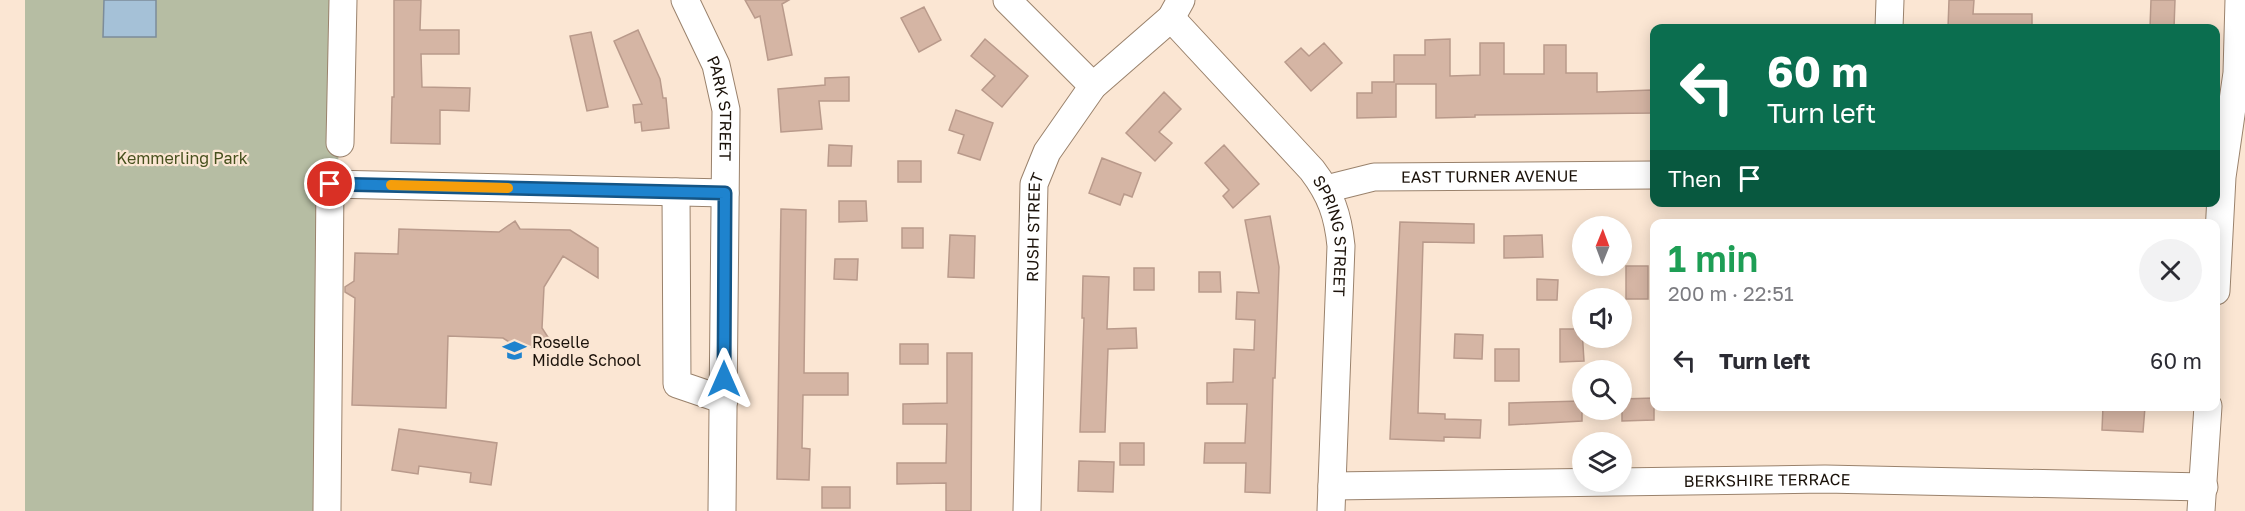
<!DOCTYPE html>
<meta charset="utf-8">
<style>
:root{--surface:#fff;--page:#f2f2f3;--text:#2b2b33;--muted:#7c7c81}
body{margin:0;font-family:"Golos Text",sans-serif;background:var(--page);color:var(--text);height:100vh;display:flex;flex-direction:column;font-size:22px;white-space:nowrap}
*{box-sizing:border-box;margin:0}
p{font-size:20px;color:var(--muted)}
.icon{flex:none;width:33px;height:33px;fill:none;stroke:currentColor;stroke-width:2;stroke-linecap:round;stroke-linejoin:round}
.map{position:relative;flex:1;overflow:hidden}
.side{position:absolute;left:1650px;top:219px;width:570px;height:192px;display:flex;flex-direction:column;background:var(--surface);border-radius:12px;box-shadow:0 3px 15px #0003}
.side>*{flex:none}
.hud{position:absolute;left:1650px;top:24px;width:570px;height:183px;border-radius:12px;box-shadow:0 3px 15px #0003;background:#0b6e4f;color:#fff;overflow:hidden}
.needle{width:39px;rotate:1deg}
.fabs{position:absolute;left:1572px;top:216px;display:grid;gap:12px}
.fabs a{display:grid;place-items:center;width:60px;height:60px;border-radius:50%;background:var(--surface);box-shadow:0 3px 15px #0003;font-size:30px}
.pin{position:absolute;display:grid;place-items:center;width:51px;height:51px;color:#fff;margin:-26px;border:3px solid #fff;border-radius:50%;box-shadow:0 2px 6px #0007}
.me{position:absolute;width:66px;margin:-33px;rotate:0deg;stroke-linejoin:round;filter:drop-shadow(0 0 4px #0008)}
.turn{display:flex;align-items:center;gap:21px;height:126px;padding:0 18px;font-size:27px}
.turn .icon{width:78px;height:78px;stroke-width:2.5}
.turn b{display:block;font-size:42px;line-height:51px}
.then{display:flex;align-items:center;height:57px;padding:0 18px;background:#0003;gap:12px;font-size:22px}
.round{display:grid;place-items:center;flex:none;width:63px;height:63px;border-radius:32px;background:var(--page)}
.summary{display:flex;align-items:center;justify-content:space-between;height:102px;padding:0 18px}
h1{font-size:36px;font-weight:600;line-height:45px;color:#1e9e55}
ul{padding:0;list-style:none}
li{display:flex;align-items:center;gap:18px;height:78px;padding:0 18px}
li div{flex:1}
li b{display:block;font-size:22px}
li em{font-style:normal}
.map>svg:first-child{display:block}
.green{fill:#b6bda3}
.water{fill:#a5c1d7;stroke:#7c8c9a;stroke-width:1.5}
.building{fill:#d5b5a4;stroke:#b99a8b;stroke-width:1.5}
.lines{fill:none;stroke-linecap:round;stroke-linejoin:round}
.minor-casing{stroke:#9a826c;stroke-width:29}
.minor{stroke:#fff;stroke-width:27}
.route-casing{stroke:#145586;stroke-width:15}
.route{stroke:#1e83ce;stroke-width:10}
.slow{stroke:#f59e0b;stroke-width:10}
.labels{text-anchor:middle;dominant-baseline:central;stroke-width:4.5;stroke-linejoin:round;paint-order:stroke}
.street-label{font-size:16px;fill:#1b120a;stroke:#fbe6d3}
.park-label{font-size:16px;fill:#46501d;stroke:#fbe6d3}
.poi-label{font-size:16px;fill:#1b120a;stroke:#fbe6d3;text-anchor:start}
</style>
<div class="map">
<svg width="2245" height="511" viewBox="0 0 2245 511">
<rect width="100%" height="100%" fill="#fbe6d3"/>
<path class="green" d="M 25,0 L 343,0 L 328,511 L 25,511 Z"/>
<path class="water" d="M 104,0 L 156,0 L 156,37 L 103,37 Z"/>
<path class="building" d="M 394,0 L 421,0 L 420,30 L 459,30 L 459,54 L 421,54 L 422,87 L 470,88 L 469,111 L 440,110 L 440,144 L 391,143 L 392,97 L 394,97 Z
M 745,0 L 789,0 L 782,4 L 792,55 L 768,60 L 760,16 L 755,18 Z
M 1949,0 L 1974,0 L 1973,14 L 2032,14 L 2032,28 L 1948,28 Z
M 2151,0 L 2175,0 L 2174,28 L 2150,28 Z
M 924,7 L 941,40 L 919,52 L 901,18 Z
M 638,30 L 660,79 L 663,98 L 666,98 L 669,128 L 642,131 L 641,122 L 635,123 L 633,105 L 642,104 L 614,41 Z
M 591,32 L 608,107 L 587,111 L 570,36 Z
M 985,39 L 1028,76 L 1002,107 L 982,90 L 995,76 L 971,56 Z
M 1450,39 L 1450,76 L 1480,75 L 1480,43 L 1504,43 L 1504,74 L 1544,74 L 1544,45 L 1566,45 L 1566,73 L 1597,73 L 1597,92 L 1652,90 L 1652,113 L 1475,115 L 1475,117 L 1436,118 L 1436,84 L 1396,84 L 1396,117 L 1357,118 L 1357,93 L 1372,93 L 1372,82 L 1394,82 L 1394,55 L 1425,55 L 1425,40 Z
M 1324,43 L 1342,63 L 1311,91 L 1285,62 L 1301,48 L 1309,56 Z
M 849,77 L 849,101 L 819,101 L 822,129 L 781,132 L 778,89 L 825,85 L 825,78 Z
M 1164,92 L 1181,109 L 1159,132 L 1172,143 L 1155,161 L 1126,133 Z
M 956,110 L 993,123 L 980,160 L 958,153 L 964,135 L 949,130 Z
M 829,145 L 852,146 L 851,166 L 828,166 Z
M 1224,145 L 1259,184 L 1233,208 L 1223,196 L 1229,190 L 1205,163 Z
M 1102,158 L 1141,173 L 1132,197 L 1124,194 L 1120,205 L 1089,193 Z
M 898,161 L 921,161 L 921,182 L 898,182 Z
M 839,201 L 866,201 L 867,221 L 839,222 Z
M 781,209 L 806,210 L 804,373 L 848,373 L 848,395 L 803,395 L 802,448 L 810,449 L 809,480 L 777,479 Z
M 1270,216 L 1279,267 L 1275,378 L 1273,378 L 1270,493 L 1245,492 L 1246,463 L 1204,463 L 1205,443 L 1245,443 L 1247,404 L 1207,404 L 1207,383 L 1233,382 L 1234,349 L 1254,350 L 1255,320 L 1236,319 L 1237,292 L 1259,293 L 1245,220 Z
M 515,221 L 520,229 L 570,230 L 598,248 L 598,278 L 563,256 L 544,287 L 542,328 L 555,348 L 517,347 L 503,338 L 448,336 L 446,408 L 352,405 L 355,298 L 345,292 L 345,287 L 354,281 L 355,253 L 398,254 L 399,229 L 499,232 Z
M 1400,222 L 1474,224 L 1474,243 L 1423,242 L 1418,413 L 1445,414 L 1445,419 L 1481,420 L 1480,438 L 1444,437 L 1444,441 L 1390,439 Z
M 902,228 L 923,228 L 923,248 L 902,248 Z
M 950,235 L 975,236 L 974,278 L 948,277 Z
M 1542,235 L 1543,257 L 1504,258 L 1504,236 Z
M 835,259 L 858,259 L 857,280 L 834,279 Z
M 1626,266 L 1648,266 L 1648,299 L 1626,299 Z
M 1134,268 L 1154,268 L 1154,290 L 1134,290 Z
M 1199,272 L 1220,272 L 1221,292 L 1199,292 Z
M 1083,276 L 1109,277 L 1107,329 L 1136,328 L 1137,348 L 1108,349 L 1105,432 L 1080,432 L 1084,318 L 1082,318 Z
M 1537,279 L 1558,280 L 1557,300 L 1537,300 Z
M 1560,329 L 1582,329 L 1584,361 L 1560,362 Z
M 1455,334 L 1483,335 L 1482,359 L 1454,358 Z
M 900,344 L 928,344 L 928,364 L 900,364 Z
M 1495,349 L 1519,349 L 1519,381 L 1495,381 Z
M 947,353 L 972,353 L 971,511 L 946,511 L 946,483 L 897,484 L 897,463 L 946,463 L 947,424 L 903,424 L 903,404 L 947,403 Z
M 1654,398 L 1654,420 L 1622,421 L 1622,399 Z
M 1582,401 L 1582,421 L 1509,425 L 1509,403 Z
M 2103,406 L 2145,407 L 2143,432 L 2102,430 Z
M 399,429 L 497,443 L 491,485 L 470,482 L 471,473 L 419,466 L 418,474 L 392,470 Z
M 1120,443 L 1144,443 L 1144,465 L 1120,465 Z
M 1079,461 L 1114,462 L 1113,492 L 1078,491 Z
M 822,487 L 850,487 L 850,508 L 822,508 Z"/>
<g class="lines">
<defs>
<g id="minor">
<path id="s1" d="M 685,0 L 716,65 L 726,110 L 722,511"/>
<path d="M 1007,0 L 1093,86"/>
<path id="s2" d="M 1171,18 L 1312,170 C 1331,195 1338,215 1341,246 L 1331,511"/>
<path d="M 1889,28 L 1890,0"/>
<path d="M 340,143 L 343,0"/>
<path id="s3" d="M 1326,189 L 1374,177 L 1654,175"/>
<path d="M 676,192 L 677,384 L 724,400"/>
<path d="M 2216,291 L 2222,177 L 2237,73 L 2239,0"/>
<path id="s4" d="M 1332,486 L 1825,479 L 2204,487"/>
<path d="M 327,511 L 330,184 L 725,193"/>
<path id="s5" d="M 1027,511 L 1034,184 L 1047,152 L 1093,86 L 1171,18 L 1181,0"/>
<path d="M 2201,511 L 2208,406"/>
</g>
</defs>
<use href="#minor" class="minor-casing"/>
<use href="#minor" class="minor"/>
</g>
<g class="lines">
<defs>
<path id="route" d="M 330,184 L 725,193 L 724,379"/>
</defs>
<use href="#route" class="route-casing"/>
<use href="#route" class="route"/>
<path class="slow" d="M 391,185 L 508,188"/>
</g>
<defs>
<symbol id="school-bare" viewBox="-9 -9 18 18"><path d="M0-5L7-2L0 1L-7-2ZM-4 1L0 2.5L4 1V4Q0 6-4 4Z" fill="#1e83ce" stroke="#fbe6d3" stroke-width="2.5" paint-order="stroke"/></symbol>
</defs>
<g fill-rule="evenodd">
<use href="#school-bare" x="498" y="334" width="33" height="33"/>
</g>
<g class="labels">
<g class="street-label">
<text stroke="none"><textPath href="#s1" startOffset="116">PARK STREET</textPath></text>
<text stroke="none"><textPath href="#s3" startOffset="165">EAST TURNER AVENUE</textPath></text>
<text stroke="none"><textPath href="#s5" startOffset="284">RUSH STREET</textPath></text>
<text stroke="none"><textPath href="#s2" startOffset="278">SPRING STREET</textPath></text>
<text stroke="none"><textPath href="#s4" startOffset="435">BERKSHIRE TERRACE</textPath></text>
</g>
<g class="park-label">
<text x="182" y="158">Kemmerling Park</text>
</g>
<g class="poi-label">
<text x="532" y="342">Roselle<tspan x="532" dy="18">Middle School</tspan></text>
</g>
</g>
</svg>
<div class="fabs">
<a><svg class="needle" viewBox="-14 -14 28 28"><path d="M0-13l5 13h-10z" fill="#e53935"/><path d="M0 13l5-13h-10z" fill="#7c7c81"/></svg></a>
<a><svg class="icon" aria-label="sound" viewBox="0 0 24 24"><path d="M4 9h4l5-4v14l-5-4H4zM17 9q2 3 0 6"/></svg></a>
<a><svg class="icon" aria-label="search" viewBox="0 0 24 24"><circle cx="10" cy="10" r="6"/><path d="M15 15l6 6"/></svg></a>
<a><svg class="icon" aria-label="layers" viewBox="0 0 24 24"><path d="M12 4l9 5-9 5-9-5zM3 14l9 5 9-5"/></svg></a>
</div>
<div class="pin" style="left:330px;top:184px;background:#d93025"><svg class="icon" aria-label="arrive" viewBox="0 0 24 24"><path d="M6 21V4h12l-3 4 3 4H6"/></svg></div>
<svg class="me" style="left:724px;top:379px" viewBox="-20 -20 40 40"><path d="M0-17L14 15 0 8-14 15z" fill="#1e83ce" stroke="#fff" stroke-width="4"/></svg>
<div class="hud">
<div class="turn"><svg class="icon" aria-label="left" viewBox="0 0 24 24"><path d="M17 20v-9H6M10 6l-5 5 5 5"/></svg><div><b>60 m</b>Turn left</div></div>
<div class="then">Then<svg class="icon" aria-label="arrive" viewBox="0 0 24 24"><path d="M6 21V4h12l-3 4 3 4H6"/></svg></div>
</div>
<section class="side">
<div class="summary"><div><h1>1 min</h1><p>200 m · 22:51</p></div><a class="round"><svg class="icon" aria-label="close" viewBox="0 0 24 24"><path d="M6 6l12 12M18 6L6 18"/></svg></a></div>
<ul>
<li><svg class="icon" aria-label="left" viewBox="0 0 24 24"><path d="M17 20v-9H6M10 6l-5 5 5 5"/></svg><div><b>Turn left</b></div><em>60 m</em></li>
</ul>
</section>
</div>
